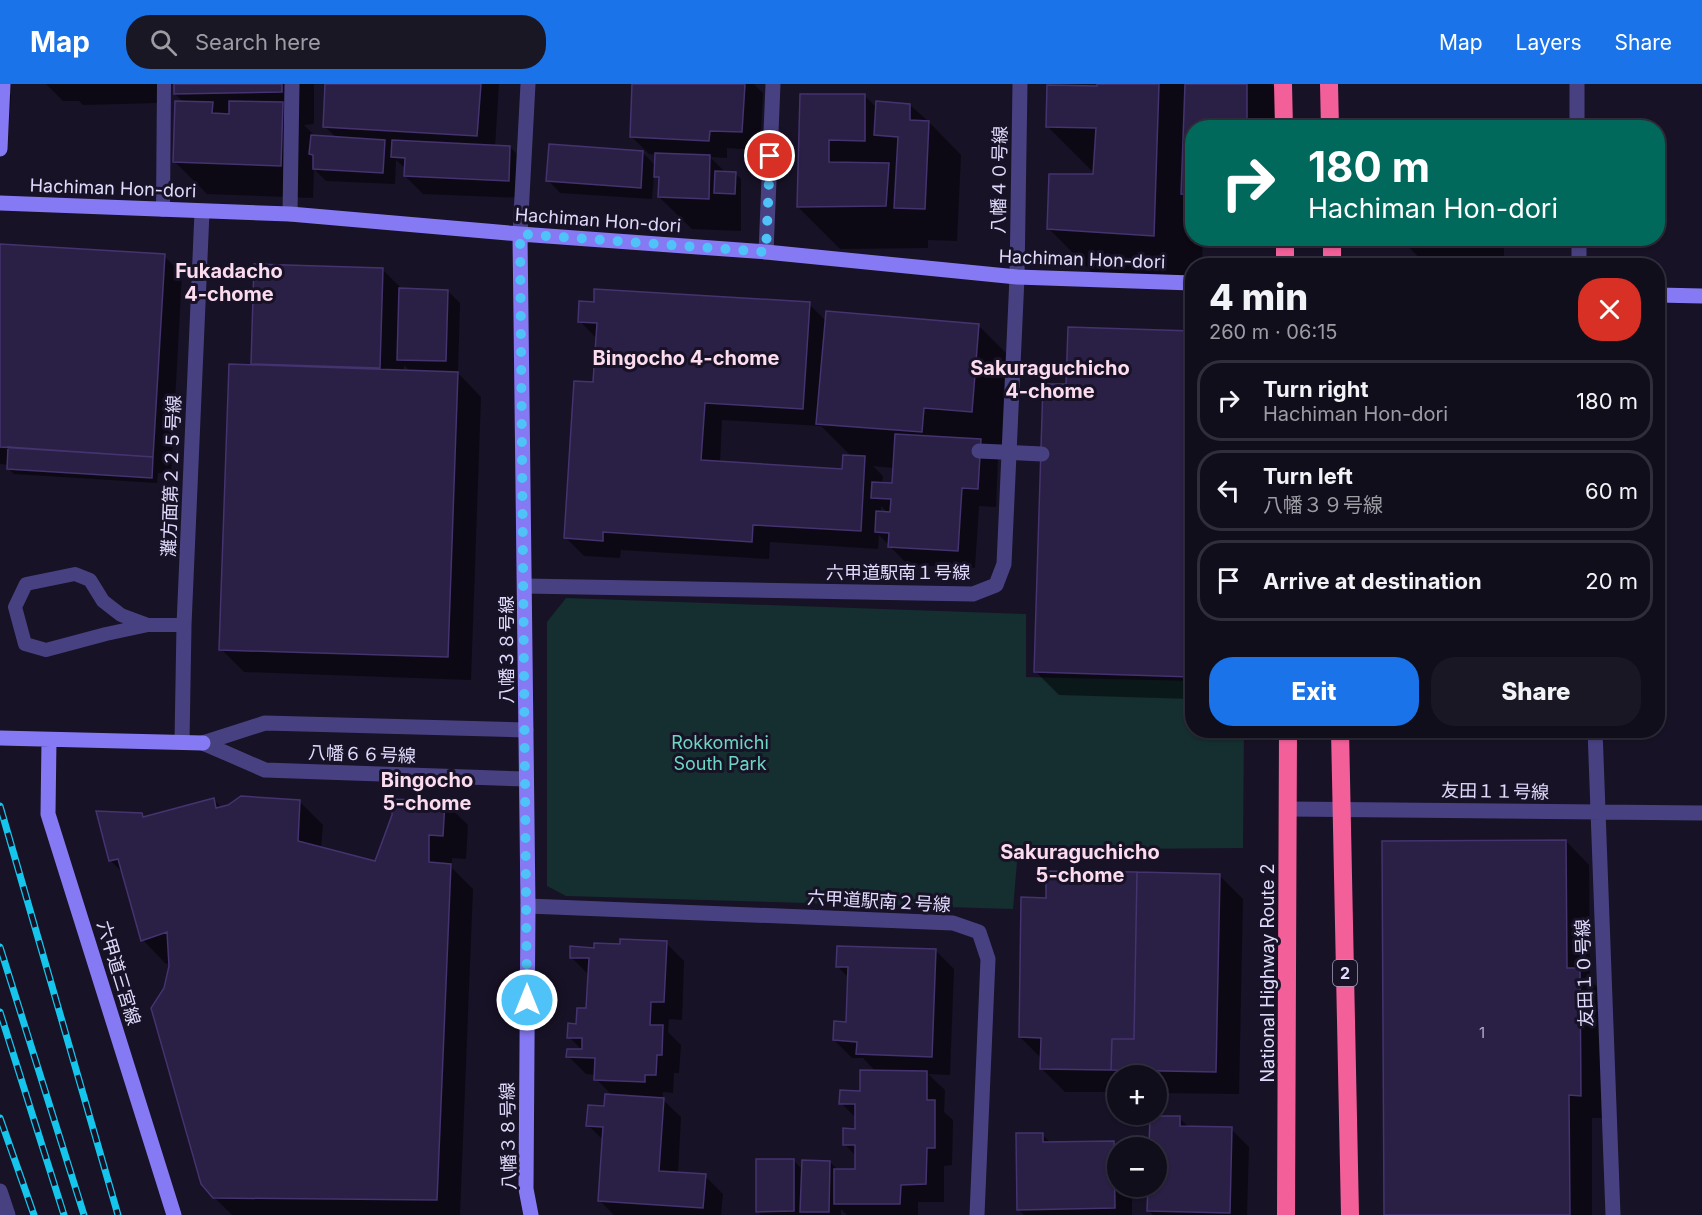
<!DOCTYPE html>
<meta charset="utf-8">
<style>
:root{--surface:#110e1c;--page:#1a1725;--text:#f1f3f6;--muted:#9c9ca3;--line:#302e3b;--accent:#1a73e8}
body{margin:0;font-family:Inter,"Noto Sans JP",sans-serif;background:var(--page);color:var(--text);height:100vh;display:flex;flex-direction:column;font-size:22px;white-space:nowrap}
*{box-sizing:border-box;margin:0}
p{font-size:20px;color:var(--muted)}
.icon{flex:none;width:33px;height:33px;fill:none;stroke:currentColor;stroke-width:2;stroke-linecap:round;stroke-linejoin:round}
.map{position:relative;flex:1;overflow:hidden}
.sheet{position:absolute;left:1185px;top:174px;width:480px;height:480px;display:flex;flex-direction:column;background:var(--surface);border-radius:24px;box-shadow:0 2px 4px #0004,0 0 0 2px var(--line)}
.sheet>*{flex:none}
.hud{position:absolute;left:1185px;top:36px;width:480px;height:126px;border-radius:24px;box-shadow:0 2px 4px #0004,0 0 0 2px var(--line);background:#00695c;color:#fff;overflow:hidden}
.controls{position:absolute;left:1107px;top:981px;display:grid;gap:12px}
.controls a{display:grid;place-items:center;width:60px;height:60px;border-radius:50%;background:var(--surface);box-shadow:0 2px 4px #0004,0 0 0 2px var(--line);font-size:30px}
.pin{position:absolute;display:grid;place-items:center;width:51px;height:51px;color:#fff;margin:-26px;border:3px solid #fff;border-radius:50%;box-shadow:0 2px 6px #0007}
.me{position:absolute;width:66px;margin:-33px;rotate:0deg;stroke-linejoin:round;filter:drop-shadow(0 0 4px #0008)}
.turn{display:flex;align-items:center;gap:21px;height:126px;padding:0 24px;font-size:27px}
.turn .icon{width:78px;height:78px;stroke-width:2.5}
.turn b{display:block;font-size:42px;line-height:51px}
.round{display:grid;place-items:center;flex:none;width:63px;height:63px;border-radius:24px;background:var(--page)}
.summary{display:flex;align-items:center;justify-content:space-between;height:102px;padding:0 24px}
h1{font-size:36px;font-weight:800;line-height:45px}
.button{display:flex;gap:12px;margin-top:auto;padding:12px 24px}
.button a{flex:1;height:69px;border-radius:24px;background:var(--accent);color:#fff;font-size:24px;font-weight:800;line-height:69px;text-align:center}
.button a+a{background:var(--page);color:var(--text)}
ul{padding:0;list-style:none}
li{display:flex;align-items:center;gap:18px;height:81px;margin:0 12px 9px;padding:0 12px;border:3px solid var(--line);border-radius:24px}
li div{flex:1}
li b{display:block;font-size:22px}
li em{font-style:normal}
header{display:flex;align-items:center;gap:36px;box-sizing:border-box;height:84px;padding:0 30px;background:var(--accent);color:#fff}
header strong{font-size:28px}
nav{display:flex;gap:33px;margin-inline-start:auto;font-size:21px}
.search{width:420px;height:54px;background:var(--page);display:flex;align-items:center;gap:15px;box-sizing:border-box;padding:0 21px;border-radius:24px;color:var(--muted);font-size:22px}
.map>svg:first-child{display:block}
.green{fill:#152e2f}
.shadow{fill:#0007;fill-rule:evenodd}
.building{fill:#2a1f45;stroke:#44336f;stroke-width:1.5}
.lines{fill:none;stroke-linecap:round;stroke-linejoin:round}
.lane{stroke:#484181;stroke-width:14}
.street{stroke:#484181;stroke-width:15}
.secondary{stroke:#8679f4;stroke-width:15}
.highway{stroke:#f25f99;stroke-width:18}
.rail-casing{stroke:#16c5ec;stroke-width:7}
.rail{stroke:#171226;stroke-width:4.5;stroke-dasharray:14;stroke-linecap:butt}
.street-bridge{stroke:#484181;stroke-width:15}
.route{stroke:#4fc3f7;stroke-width:10;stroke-dasharray:0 18}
.labels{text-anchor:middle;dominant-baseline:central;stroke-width:6;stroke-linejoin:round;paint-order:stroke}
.number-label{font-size:15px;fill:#b2abce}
.shield{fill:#171226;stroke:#a49ebc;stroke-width:1.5}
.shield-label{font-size:16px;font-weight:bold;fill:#e0dafc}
.street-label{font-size:18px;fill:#e0dafc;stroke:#171226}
.park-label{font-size:18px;fill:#6bd7c4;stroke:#171226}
.neighbourhood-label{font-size:20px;font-weight:bold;fill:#fcdbee;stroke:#171226}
</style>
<header>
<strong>Map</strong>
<div class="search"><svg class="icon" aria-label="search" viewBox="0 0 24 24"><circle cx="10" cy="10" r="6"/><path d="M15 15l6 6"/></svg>Search here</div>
<nav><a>Map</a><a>Layers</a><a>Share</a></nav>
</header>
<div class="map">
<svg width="1702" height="1131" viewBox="0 0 1702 1131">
<rect width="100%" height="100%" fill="#171226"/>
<path class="green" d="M 566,514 L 1026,530 L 1026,593 L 1192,597 L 1192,646 L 1244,647 L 1243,764 L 1018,766 L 1013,825 L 566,812 L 547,802 L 547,538 Z"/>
<path class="shadow" d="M 46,0 L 157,0 L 158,19 L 83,21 L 79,17 L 63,17 Z
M 175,0 L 314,0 L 314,40 L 304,41 L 315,52 L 337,54 L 324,42 L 327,0 L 499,0 L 495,63 L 510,63 L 528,81 L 526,114 L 423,110 L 405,92 L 406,85 L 396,76 L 395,100 L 326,97 L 314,85 L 313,114 L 207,110 L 175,78 L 184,19 L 175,10 Z
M 634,0 L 754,0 L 763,9 L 760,66 L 727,64 L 727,74 L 710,73 L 726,89 L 735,89 L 741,95 L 741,147 L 692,145 L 659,113 L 660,97 L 654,91 L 652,115 L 560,109 L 548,96 L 643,69 L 656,82 L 657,71 L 649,70 L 631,52 Z
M 1099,0 L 1271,0 L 1279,8 L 1279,44 L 1192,44 L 1192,154 L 1203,154 L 1202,182 L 1192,182 L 1192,199 L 1097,193 L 1049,145 L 1097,92 L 1048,43 L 1099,4 Z
M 0,1 L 11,11 L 8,57 L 0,57 Z
M 801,11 L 865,12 L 877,24 L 910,21 L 929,38 L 961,71 L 957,157 L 928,156 L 928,164 L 840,165 L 798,123 Z
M 1400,154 L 1504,154 L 1504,182 L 1427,182 Z
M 0,161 L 164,172 L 182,190 L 171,390 L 158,389 L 157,399 L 14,390 L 8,384 L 9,381 L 0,380 Z
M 255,182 L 383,186 L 403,206 L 448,207 L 460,219 L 458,289 L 481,313 L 471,596 L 244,588 L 221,565 L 252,282 ZM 404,281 L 410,288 L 404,287 Z
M 809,220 L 827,238 L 979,242 L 1021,284 L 1013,369 L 998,374 L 996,423 L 979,422 L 975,484 L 908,481 L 879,451 L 878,465 L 770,458 L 769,475 L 621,466 L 620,474 L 584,472 L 566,454 L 594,300 L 597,255 L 580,237 ZM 722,336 L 821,342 L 852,373 L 844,386 L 720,379 ZM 873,382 L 894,384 L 893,401 L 882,400 L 883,392 ZM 881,422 L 888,429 L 881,429 Z
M 1191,248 L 1192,250 L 1192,615 L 1059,611 L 1036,588 L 1068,302 Z
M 214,716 L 222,724 L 299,717 L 323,741 L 321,764 L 376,779 L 444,718 L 468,741 L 466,775 L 452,774 L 452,784 L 473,805 L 460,1131 L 232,1131 L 214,1113 L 165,904 L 171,878 L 166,880 L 143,856 L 124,790 L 110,776 L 142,730 L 146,734 Z
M 1566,757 L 1589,781 L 1590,896 L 1603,909 L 1603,1034 L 1592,1034 L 1592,1131 L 1386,1131 Z
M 1219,791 L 1243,815 L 1239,1010 L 1156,1009 L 1156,992 L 1118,992 L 1118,1008 L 1065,1008 L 1041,984 L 1042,975 L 1020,953 L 1047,815 Z
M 666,859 L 684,877 L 682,936 L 669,935 L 668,948 L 681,961 L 679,989 L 674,989 L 673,1009 L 663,1008 L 662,1015 L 681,1033 L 678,1090 L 705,1092 L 723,1110 L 721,1131 L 614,1131 L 600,1117 L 604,1057 L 588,1041 L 606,1023 L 613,1012 L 596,995 L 596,991 L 586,990 L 568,972 L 583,967 L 569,953 L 588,926 L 589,891 L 571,873 L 595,865 Z
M 936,867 L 954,885 L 950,991 L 928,990 L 945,1006 L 944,1028 L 953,1036 L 952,1081 L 944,1082 L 944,1118 L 918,1118 L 918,1131 L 847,1131 L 841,1125 L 841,1131 L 761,1131 L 757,1127 L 793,1076 L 803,1086 L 830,1078 L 838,1086 L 856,1087 L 856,1072 L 845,1061 L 856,1046 L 857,1035 L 841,1019 L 862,1008 L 876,988 L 863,974 L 852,974 L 834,956 L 847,939 L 849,894 L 837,882 Z
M 1179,1034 L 1190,1044 L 1231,1045 L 1249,1063 L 1247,1131 L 1153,1131 L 1149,1127 Z
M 1042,1050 L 1052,1060 L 1113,1058 L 1118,1064 L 1118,1102 L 1132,1102 L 1132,1131 L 1024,1131 L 1018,1125 Z"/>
<path class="building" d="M 174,0 L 282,0 L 282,8 L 174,10 Z
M 325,0 L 481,0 L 477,52 L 323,43 Z
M 632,0 L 745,0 L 742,48 L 710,47 L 709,57 L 630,53 Z
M 1097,0 L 1159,0 L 1154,152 L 1047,145 L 1049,90 L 1093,90 L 1096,44 L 1046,43 L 1047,1 L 1097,2 Z
M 1185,0 L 1247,0 L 1247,44 L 1192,44 L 1192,111 L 1181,110 Z
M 800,10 L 865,10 L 865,57 L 829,56 L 829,78 L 889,79 L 886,122 L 797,123 Z
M 175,17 L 213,18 L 212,29 L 229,30 L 229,17 L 283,18 L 281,82 L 173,78 Z
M 876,17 L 910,20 L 910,36 L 929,37 L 925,125 L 894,124 L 898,53 L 874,51 Z
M 311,51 L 385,56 L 383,89 L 313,85 L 313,71 L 309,70 Z
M 392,56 L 510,62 L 509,97 L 404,92 L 405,74 L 391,73 Z
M 549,60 L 643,67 L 641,104 L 546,97 Z
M 655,69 L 710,71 L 709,115 L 658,113 L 659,93 L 654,93 Z
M 715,87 L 736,88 L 735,110 L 714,109 Z
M 0,160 L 165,170 L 153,373 L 0,363 Z
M 254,180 L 383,184 L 380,284 L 251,280 Z
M 399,204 L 448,206 L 446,277 L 397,276 Z
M 594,205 L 810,218 L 803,325 L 705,319 L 701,376 L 842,385 L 843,371 L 865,372 L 861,447 L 753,441 L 752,458 L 603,448 L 603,457 L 564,454 L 574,297 L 593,298 L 597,239 L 578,238 L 579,217 L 594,218 Z
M 826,227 L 979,240 L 972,328 L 924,324 L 922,348 L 816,340 Z
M 1068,243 L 1192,247 L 1192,593 L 1034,588 L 1043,300 L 1066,300 Z
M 229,280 L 458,288 L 448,573 L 219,566 Z
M 895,350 L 981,355 L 978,405 L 962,404 L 958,467 L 888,463 L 889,449 L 875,448 L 876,427 L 890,428 L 891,415 L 871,414 L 872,398 L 892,399 Z
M 8,363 L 153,373 L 152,394 L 7,385 Z
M 241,712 L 300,716 L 298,757 L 375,777 L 392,731 L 392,715 L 445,717 L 443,752 L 429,751 L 429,778 L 451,780 L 437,1116 L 213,1114 L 201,1100 L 151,924 L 164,904 L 169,882 L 167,848 L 141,857 L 118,775 L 109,777 L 96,727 L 142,729 L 143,733 L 214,714 L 216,724 L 228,721 Z
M 1566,756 L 1567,884 L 1580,884 L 1581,1012 L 1569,1011 L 1570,1131 L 1384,1131 L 1382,757 Z
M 1046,787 L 1137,788 L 1134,955 L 1112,955 L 1111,986 L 1040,985 L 1041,954 L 1019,953 L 1021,813 L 1046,814 Z
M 1137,788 L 1220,790 L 1216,988 L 1111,986 L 1112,955 L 1134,955 Z
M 620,855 L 667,857 L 664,918 L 651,918 L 650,941 L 663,941 L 662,971 L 657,971 L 656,991 L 645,991 L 645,998 L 594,996 L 595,974 L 566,973 L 567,965 L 582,965 L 582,954 L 567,954 L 568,939 L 576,940 L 577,924 L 586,924 L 589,874 L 570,874 L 570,862 L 594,864 L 594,859 L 620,860 Z
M 837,862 L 936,865 L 932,973 L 856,970 L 857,958 L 833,956 L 834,937 L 846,938 L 848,883 L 836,883 Z
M 860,986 L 927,987 L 927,1016 L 935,1016 L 935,1064 L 927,1064 L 926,1100 L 901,1101 L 900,1120 L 834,1120 L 834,1085 L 855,1085 L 855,1061 L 843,1061 L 843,1044 L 855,1045 L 855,1020 L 839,1020 L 840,1006 L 860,1007 Z
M 605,1010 L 664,1014 L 659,1087 L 706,1090 L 703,1124 L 598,1117 L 603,1043 L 586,1042 L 588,1021 L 604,1022 Z
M 1150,1032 L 1180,1032 L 1180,1042 L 1232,1043 L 1230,1129 L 1147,1127 L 1148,1102 L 1156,1102 L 1156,1064 L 1149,1064 Z
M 1016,1049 L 1043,1049 L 1043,1058 L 1114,1057 L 1115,1124 L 1017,1126 Z
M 756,1075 L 794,1075 L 794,1127 L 756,1128 Z
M 802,1076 L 830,1077 L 829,1128 L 800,1128 Z"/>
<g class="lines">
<path class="lane" d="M 163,126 L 164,0
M 148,541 L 121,531 L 103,517 L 90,496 L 75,490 L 26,500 L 15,523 L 25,560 L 46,566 L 106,550 L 148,541 L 184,541"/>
<path class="street" d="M 1577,0 L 1577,44
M 290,130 L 292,0
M 520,150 L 528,0
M 1579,154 L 1579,182
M 766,168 L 773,0
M 525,502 L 973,510 L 996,501 L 1004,480 L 1017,193 L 1020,0
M 1595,646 L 1613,1131
M 182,657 L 184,541 L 202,128
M 203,659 L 265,686 L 525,695
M 203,659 L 265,639 L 526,646
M 1288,725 L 1702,729
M 528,822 L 953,839 L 979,848 L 988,875 L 977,1131
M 0,1107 L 8,1131"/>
<path class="secondary" d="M 0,65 L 3,0
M 0,119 L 290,130 L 520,150 L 766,168 L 1017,193 L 1192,199
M 520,150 L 528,822 L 526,1105 L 531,1131
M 1658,211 L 1702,212
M 0,654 L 203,659
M 49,656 L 48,730 L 174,1131"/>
<path class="highway" d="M 1283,0 L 1284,44
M 1329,0 L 1330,44
M 1285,154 L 1285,182
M 1332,154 L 1332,182
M 1340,646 L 1350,1131
M 1286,1131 L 1288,646"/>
<defs>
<path id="rail" d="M 0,722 L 118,1131
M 0,863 L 84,1131
M 0,928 L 64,1131
M 0,1034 L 34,1131"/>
</defs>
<use href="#rail" class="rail-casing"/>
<use href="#rail" class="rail"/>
<path class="street-bridge" d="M 979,367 L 1042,370"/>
</g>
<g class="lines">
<path class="route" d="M 527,916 L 520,150 L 766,168 L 770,72"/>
</g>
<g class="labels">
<g class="number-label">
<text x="1482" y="948">1</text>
</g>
<rect class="shield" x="1333" y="876" width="24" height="26" rx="4.5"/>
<g class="shield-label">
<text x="1345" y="889">2</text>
</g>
<g class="street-label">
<text transform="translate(999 96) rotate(-89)">八幡４０号線</text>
<text transform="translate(113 104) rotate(2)">Hachiman Hon-dori</text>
<text transform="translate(598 136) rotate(4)">Hachiman Hon-dori</text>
<text transform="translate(1082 175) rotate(2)">Hachiman Hon-dori</text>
<text transform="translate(171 392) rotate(-88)">灘方面第２２５号線</text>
<text x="898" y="488">六甲道駅南１号線</text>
<text transform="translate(506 566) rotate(-90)">八幡３８号線</text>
<text transform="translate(362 670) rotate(2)">八幡６６号線</text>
<text transform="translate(1495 707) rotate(1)">友田１１号線</text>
<text transform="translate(879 817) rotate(3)">六甲道駅南２号線</text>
<text transform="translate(119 889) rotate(73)">六甲道三宮線</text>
<text transform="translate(1267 889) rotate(-90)">National Highway Route 2</text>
<text transform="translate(1584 889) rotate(-92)">友田１０号線</text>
<text transform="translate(508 1052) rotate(-91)">八幡３８号線</text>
</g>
<g class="park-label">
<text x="720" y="658">Rokkomichi<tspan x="720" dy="21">South Park</tspan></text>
</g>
<g class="neighbourhood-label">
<text x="229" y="187">Fukadacho<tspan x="229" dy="23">4-chome</tspan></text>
<text x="686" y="274">Bingocho 4-chome</text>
<text x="1050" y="284">Sakuraguchicho<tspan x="1050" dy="23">4-chome</tspan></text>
<text x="427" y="696">Bingocho<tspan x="427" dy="23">5-chome</tspan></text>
<text x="1080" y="768">Sakuraguchicho<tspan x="1080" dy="23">5-chome</tspan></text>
</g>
</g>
</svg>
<div class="controls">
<a>+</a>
<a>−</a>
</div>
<div class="pin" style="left:770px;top:72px;background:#d93025"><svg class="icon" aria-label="arrive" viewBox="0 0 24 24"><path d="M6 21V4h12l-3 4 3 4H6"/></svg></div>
<svg class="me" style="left:527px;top:916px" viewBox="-20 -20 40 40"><circle r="17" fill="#4fc3f7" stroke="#fff" stroke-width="3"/><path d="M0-11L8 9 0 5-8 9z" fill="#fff"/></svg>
<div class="hud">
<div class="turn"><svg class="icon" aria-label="right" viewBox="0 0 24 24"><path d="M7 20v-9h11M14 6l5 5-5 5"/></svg><div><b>180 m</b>Hachiman Hon-dori</div></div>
</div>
<section class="sheet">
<div class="summary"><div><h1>4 min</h1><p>260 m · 06:15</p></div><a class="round" style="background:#d93025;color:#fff"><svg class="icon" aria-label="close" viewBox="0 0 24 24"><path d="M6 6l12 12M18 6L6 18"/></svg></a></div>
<ul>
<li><svg class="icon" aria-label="right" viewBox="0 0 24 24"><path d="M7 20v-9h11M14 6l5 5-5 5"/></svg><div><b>Turn right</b><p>Hachiman Hon-dori</p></div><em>180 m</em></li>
<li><svg class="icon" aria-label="left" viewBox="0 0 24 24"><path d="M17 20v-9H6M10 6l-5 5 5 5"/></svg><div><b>Turn left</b><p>八幡３９号線</p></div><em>60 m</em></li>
<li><svg class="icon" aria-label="arrive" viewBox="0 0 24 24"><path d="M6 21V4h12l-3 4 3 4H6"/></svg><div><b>Arrive at destination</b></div><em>20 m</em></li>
</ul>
<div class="button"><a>Exit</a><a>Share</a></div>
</section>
</div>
